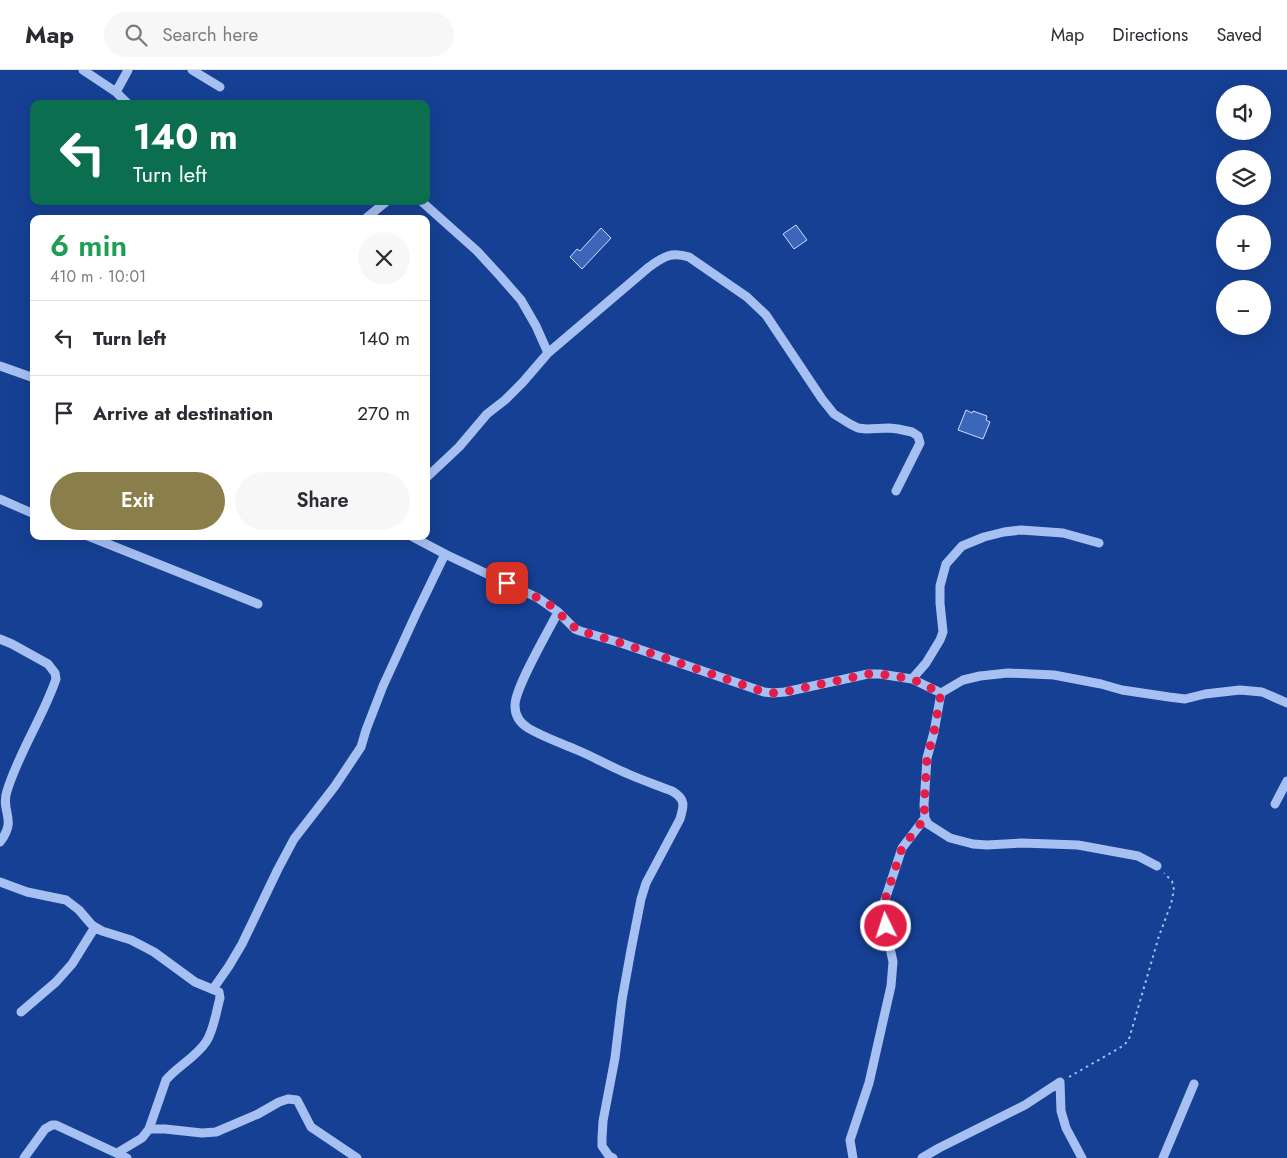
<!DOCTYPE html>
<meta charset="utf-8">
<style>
:root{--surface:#fff;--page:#f7f7f7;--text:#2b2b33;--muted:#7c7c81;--line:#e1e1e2;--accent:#8a7e4a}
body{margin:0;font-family:Jost,sans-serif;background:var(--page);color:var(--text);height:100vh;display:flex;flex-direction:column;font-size:19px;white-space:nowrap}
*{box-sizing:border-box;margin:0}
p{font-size:16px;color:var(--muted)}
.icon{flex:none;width:28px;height:28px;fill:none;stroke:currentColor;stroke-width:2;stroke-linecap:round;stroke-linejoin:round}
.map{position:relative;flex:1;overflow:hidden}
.drawer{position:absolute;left:30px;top:145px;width:400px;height:325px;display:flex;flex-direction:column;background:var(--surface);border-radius:10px;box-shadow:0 5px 20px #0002}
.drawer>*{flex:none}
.banner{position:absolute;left:30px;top:30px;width:400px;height:105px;border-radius:10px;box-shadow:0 5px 20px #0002;background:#0b6e4f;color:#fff;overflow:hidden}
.controls{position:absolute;left:1216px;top:15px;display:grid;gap:10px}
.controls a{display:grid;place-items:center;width:55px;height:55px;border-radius:50%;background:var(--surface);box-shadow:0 5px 20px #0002;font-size:25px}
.pin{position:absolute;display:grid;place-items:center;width:42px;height:42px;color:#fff;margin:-21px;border-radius:10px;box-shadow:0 2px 8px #0006}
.me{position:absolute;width:55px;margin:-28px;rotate:356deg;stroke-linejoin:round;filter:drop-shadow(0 0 4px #0008)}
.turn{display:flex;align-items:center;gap:18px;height:105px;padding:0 20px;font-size:22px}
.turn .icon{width:65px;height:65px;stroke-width:2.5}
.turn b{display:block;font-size:35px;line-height:42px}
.round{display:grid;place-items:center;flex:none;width:52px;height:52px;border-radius:26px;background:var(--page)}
.head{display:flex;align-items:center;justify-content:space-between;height:85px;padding:0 20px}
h1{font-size:30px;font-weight:600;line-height:38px;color:#1e9e55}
.cta{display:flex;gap:10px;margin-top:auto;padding:10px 20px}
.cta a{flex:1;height:58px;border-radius:30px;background:var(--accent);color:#fff;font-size:20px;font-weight:600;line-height:58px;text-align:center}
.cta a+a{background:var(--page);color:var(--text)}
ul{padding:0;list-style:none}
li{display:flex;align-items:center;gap:15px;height:75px;padding:0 20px;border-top:1px solid var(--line)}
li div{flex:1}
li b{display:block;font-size:19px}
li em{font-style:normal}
header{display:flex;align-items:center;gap:30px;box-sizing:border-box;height:70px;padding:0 25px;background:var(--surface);border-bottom:1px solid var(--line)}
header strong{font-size:24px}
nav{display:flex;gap:28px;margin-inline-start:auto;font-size:18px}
.search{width:350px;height:45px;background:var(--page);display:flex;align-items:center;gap:12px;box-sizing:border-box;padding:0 18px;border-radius:28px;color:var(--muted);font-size:19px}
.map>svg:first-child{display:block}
.building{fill:#3b66ba;stroke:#cdddfc}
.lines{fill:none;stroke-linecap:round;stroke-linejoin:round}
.path{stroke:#a6c0f1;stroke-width:2;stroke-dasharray:2.5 4;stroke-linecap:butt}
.minor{stroke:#a6c0f1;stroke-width:9}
.route{stroke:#e11d48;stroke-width:9;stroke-dasharray:0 16.2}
</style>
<header>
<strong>Map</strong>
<div class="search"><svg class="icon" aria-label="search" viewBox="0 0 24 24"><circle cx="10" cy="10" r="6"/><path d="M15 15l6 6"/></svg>Search here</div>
<nav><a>Map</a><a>Directions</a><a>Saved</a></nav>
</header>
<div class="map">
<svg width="1287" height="1088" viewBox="0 0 1287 1088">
<rect width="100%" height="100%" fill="#164094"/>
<path class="building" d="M 796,155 L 807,170 L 794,179 L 783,164 Z
M 601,158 L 611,168 L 582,199 L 570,187 L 577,179 L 580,181 Z
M 966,340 L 972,343 L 973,341 L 987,346 L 986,350 L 990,352 L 983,369 L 958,360 Z"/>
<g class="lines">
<path class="path" d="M 1069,1007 L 1121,977 L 1125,974 L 1129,969 L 1159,866 L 1171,834 L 1174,820 L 1172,811 L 1164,803"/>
<path class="minor" d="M 83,0 L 116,22 L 128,34
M 192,0 L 220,17
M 116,22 L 128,0
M 421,131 L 477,181 L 500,206 L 521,230 L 536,256 L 548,283 L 523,312 L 505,330 L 487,344 L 459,377 L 426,408
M 365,149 L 387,131
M 548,283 L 649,197 C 663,187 671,181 689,187 L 747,227 L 766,245 L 822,329 L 834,344 L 850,354 L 858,358 L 866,359 L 889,358 L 898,359 L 912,362 L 918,366 L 920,373 L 896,421
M 0,296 L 34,308
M 0,429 L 34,444
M 88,466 L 258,534
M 411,466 L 445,484 L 538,528 L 558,542 L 575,559 L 580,561 L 618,572 L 764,622 L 773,623 L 785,622 L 868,604 L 880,604 L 912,609 L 941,623
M 558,542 C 549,560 514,619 515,636 C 515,645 520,653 528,658 C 543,667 561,673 577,680 C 594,687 609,696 626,703 C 641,710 657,715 672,721 C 686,729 684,736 680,749 L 646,813 L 641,829 L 631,880 L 622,930 L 615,988 L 603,1051 L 602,1068 L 602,1076 L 609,1086 L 613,1088
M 0,569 L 12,574 L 48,594 L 55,603 L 56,609 C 43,647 19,682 7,721 C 0,742 18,749 0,772
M 912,609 L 926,593 L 940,570 L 943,562 L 940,533 L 940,516 L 946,494 L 962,476 L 984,467 L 1004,462 L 1021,460 L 1063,463 L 1099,473
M 941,623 L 934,662 L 927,688 L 924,735 L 925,748 L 928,754 L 950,768 L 973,774 L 987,775 L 1022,773 L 1078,775 L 1138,786 L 1157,796
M 941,623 L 963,610 L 980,606 L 1008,603 L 1054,605 L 1101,614 L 1122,620 L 1169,627 L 1185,629 L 1205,624 L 1240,620 L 1262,622 L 1287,633
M 1275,734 L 1287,711
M 0,812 L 27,822 L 66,830 L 79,840 L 91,854 L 95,857 L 102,861 L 131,870 L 154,882 L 195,912 L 219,922 L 220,928 C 216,942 214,960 206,972 C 195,988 178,996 166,1010 L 149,1059 L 142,1068 L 117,1083
M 213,919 L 229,896 L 242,874 L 278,799 L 294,769 L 335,716 L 361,677 L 366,660 L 383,616 L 416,544 L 445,484
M 21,942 L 56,912 L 72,894 L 95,857
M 149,1059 L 165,1059 L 202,1063 L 216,1062 L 258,1044 L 279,1032 L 288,1029 L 297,1030 L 311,1057 L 357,1088
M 24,1088 L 45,1059 L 52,1055 L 56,1055 L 127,1088
M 853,1088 L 850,1070 L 869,1013 L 891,916 L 893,892 L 882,839 L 902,778 L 925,748
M 922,1088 L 939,1078 L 1025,1035 L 1060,1012 L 1061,1041 L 1066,1058 L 1082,1088
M 1163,1088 L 1194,1014"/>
</g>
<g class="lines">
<path class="route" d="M 507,513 L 538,528 L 550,535 L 575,558 L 580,561 L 618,572 L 764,622 L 773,623 L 784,622 L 868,604 L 880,604 L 912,609 L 941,623 L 934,662 L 927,688 L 924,735 L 925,748 L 902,778 L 882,839 L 886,856"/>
</g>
</svg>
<div class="controls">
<a><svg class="icon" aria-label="sound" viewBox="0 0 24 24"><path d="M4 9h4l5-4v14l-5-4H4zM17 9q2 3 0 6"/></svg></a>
<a><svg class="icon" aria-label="layers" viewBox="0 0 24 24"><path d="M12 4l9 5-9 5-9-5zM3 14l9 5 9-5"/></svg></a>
<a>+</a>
<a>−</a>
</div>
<div class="pin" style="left:507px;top:513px;background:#d93025"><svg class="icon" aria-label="arrive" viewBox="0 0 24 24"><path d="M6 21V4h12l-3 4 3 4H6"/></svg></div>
<svg class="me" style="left:886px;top:856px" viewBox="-20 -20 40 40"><circle r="17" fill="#e11d48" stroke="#fff" stroke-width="3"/><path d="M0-11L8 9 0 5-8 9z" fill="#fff"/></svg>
<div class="banner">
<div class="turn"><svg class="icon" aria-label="left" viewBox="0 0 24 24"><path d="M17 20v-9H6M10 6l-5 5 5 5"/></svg><div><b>140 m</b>Turn left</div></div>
</div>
<section class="drawer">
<div class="head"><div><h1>6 min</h1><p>410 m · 10:01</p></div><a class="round"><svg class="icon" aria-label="close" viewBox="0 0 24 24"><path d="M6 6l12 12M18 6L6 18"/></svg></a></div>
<ul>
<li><svg class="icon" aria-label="left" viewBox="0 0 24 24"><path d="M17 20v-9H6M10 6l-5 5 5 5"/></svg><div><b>Turn left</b></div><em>140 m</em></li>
<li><svg class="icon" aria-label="arrive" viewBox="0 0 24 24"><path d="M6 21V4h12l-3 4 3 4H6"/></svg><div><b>Arrive at destination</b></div><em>270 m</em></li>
</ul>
<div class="cta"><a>Exit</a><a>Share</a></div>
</section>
</div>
